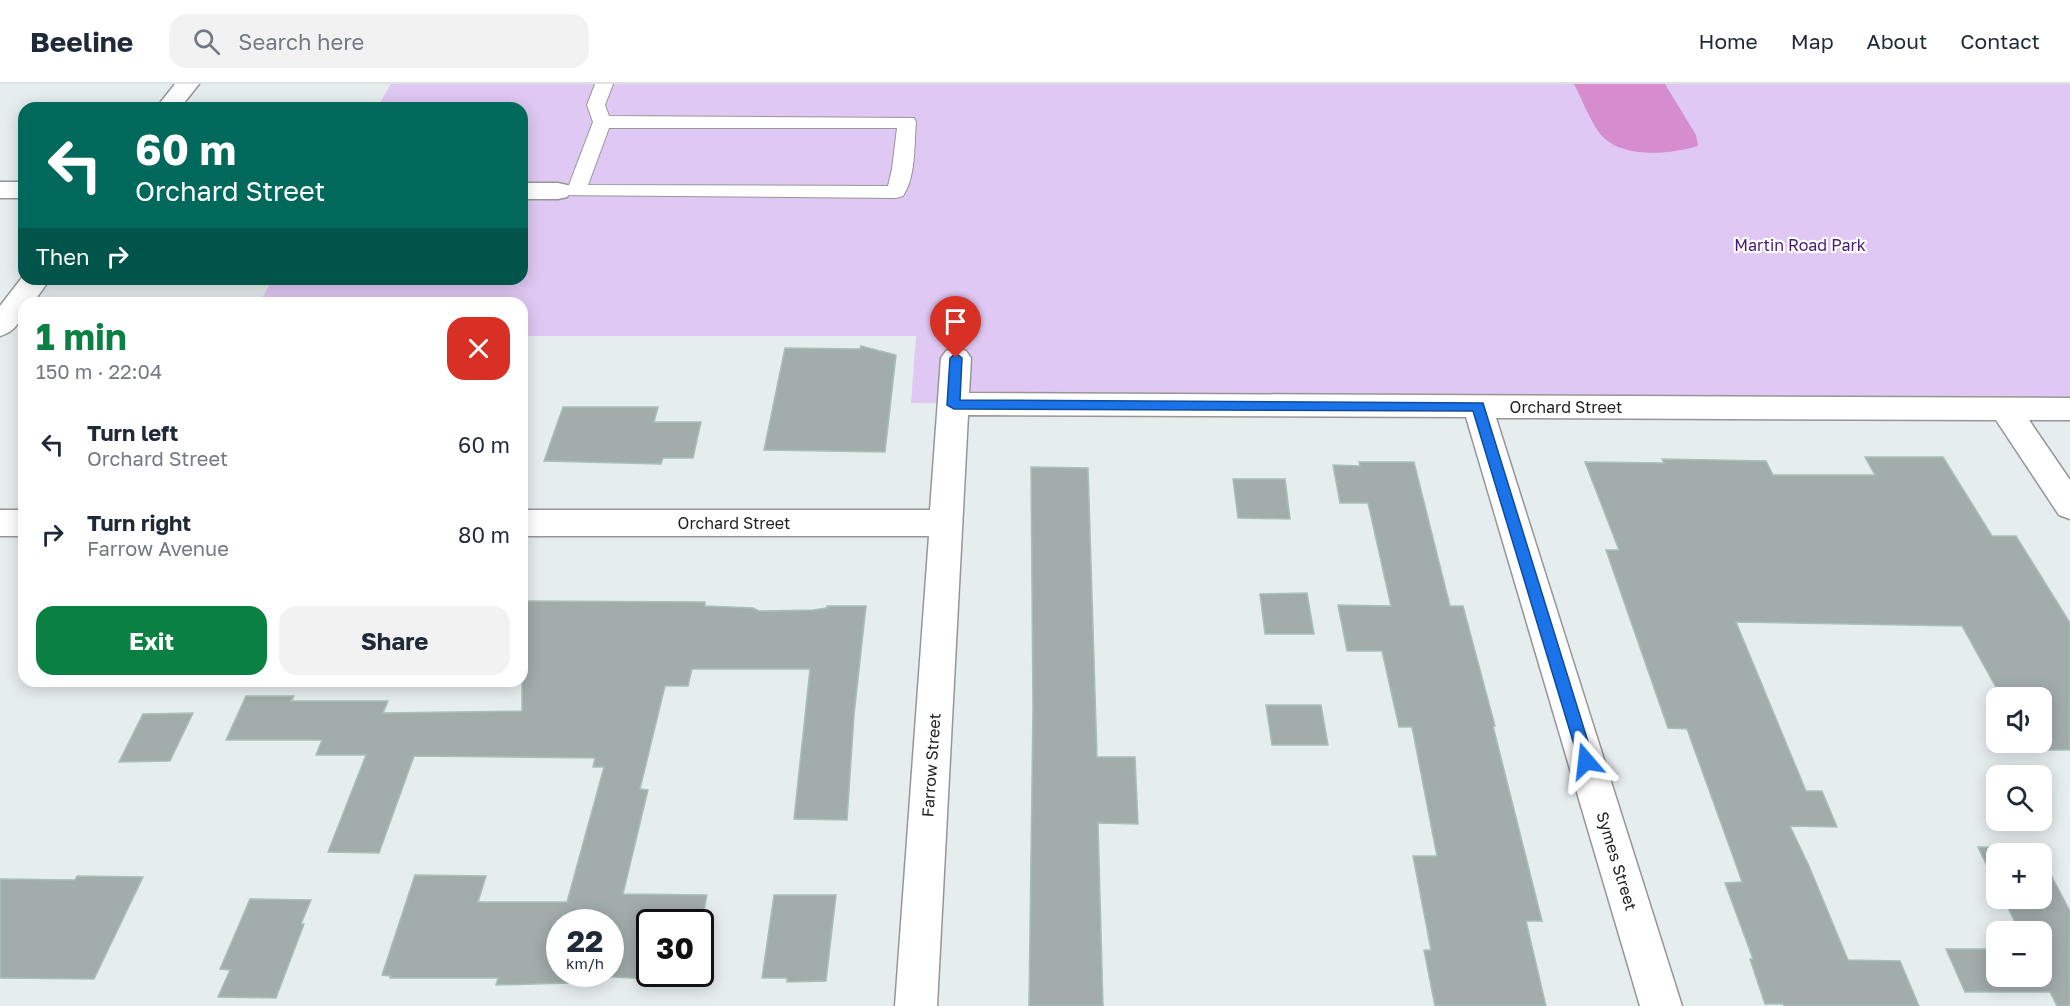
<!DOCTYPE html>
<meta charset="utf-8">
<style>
:root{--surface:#fff;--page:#f2f2f3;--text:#1f2937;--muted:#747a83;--line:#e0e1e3;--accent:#0b8043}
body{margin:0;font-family:"Golos Text",sans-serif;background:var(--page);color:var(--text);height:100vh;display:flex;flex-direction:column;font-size:22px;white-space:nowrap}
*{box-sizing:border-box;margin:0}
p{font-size:20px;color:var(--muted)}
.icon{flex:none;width:33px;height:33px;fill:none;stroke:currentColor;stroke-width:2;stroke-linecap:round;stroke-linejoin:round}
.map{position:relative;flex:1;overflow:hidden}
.side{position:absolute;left:18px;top:213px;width:510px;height:390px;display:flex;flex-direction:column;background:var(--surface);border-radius:18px;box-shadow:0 3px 15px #0003}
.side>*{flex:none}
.guide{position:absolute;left:18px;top:18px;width:510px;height:183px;border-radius:18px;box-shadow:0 3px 15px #0003;background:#00695c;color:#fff;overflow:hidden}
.buttons{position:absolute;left:1986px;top:603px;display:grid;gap:12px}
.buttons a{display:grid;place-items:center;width:66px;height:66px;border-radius:12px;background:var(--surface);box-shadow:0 3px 15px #0003;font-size:30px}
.speed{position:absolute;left:546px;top:825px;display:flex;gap:12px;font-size:30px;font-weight:700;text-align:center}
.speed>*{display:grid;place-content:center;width:78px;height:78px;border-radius:50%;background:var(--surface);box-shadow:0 3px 15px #0003;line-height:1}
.speed small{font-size:15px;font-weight:400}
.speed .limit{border:3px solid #111;border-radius:9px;background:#fff;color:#111}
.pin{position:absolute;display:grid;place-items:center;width:51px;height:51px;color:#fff;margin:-62px -26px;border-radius:50% 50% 50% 0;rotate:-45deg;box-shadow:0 0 6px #0007}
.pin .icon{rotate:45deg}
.me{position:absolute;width:66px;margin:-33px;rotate:343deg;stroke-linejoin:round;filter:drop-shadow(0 0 4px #0008)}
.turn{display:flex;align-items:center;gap:21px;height:126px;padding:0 18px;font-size:27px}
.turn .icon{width:78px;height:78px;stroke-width:2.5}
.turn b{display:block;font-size:42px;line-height:51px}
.then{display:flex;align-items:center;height:57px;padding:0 18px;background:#0003;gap:12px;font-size:22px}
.round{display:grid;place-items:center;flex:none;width:63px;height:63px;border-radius:18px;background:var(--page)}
.summary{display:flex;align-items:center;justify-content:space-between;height:102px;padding:0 18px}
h1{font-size:36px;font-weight:700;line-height:45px;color:var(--accent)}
.primary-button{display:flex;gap:12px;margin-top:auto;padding:12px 18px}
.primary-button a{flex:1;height:69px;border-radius:18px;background:var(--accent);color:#fff;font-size:24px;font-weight:700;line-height:69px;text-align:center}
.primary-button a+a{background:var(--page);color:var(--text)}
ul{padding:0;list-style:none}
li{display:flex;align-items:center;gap:18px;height:90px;padding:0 18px}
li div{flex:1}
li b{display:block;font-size:22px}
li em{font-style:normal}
header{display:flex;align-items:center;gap:36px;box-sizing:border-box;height:84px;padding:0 30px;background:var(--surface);border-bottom:2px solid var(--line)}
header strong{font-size:28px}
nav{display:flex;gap:33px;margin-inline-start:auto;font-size:21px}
.search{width:420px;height:54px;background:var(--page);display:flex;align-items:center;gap:15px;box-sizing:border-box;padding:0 21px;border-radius:18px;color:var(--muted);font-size:22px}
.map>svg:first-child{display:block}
.park{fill:#dfc8f3}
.pitch{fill:#d58dd0}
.building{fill:#a2acab;stroke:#aabebc;stroke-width:1.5;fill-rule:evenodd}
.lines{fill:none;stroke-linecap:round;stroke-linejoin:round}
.service-casing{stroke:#969696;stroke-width:2}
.minor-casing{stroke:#969696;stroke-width:3}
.service{fill:#fff;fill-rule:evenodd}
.minor{fill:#fff;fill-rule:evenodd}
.route{fill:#1a73e8;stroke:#114b97;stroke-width:1.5}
.labels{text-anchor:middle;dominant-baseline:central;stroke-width:4.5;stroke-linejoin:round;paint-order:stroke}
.park-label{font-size:16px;fill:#471871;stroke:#fff}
.street-label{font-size:16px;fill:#1f1f1f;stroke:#fff}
</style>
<header>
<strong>Beeline</strong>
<div class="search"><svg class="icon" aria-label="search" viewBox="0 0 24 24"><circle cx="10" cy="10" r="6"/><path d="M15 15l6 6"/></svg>Search here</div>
<nav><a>Home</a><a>Map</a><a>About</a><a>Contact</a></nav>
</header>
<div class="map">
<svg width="2070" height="922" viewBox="0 0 2070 922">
<rect width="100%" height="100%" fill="#e6edee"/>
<path class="park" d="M 391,0 L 2070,0 L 2070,324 L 911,319 L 916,252 L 522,252 L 522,219 L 259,219 L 273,195 L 522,195 L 522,24 L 377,24 Z"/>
<path class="pitch" d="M 1574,0 L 1665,0 L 1696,51 L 1698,62 C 1671,70 1625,75 1603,53 C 1592,42 1582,15 1574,0 Z"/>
<path class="building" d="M 861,262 L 896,271 L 885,368 L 764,366 L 785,264 L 860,265 Z
M 563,323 L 658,323 L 654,338 L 701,338 L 693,374 L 663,374 L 661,380 L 544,377 Z
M 1865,373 L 1943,373 L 1992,452 L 2016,452 L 2070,539 L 2070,666 L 2032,666 L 2028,658 L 2042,658 L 2042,614 L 2002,614 L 1962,542 L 1736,538 L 1806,707 L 1822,707 L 1837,743 L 1790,742 L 1809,782 L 1848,876 L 1900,877 L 1919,922 L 1784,922 L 1783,920 L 1765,920 L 1750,875 L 1753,875 L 1725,799 L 1742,798 L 1734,775 L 1687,645 L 1668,644 L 1606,466 L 1619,466 L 1585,378 L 1664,379 L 1662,375 L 1766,377 L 1773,391 L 1875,391 Z
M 1359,378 L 1414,378 L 1450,522 L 1463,522 L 1495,642 L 1493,642 L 1542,837 L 1526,837 L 1546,922 L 1435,922 L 1424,866 L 1431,866 L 1413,772 L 1437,772 L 1412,643 L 1399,643 L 1382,567 L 1347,567 L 1338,521 L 1391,522 L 1368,419 L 1340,419 L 1333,381 L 1360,382 Z
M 1031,383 L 1088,384 L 1097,673 L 1135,673 L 1138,740 L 1098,739 L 1103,922 L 1029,922 L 1033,624 Z
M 1233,395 L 1285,395 L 1290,435 L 1238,434 Z
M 1307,509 L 1314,550 L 1265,550 L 1260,510 Z
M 522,517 L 705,518 L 705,522 L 753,524 L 759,527 L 813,526 L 827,524 L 827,522 L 866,522 L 854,631 L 847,736 L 794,735 L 810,585 L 692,585 L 688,602 L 665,602 L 640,705 L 648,706 L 623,810 L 707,811 L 700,847 L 700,838 L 650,838 L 650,890 L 693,890 L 692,897 L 571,891 L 569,899 L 496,901 L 498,894 L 390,894 L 391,892 L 382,891 L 415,791 L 486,792 L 478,818 L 567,818 L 604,683 L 593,683 L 595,674 L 414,672 L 379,769 L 328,768 L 366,671 L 316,671 L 322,656 L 226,656 L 246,612 L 294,612 L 291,617 L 388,617 L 383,629 L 522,627 ZM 560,838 L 610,838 L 610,890 L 560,890 Z
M 1266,621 L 1321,621 L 1328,661 L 1272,661 Z
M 193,629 L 170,677 L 119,678 L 143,630 Z
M 1978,763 L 2036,764 L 2039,770 L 1996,770 L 1996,801 Z
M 2042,774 L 2070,827 L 2070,922 L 2057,922 L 2050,908 L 1965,908 L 1946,865 L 1996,865 L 1996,892 L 2042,892 L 2042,848 L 2020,848 L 2003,814 L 2042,814 Z
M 77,792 L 143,793 L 94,895 L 0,894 L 0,795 L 75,796 Z
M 774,811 L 836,811 L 826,897 L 787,898 L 787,894 L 762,894 Z
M 250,815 L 311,816 L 301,840 L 304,840 L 276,914 L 218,913 L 230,886 L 220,885 Z"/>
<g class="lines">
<defs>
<path id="service" d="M 595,0 L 613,0 L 605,21 L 609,32 L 914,34 L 916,38 C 914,61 916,93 903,112 L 896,114 L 551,111 L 548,107 L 551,103 L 569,101 L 593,38 L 587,21 ZM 609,44 L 897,44 L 892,85 L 888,102 L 588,101 Z"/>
<path id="minor" d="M 175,0 L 199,0 L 180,24 L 156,24 Z
M 0,98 L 24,98 L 24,114 L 0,114 Z
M 522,99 L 558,99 L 567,101 L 571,107 L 567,113 L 558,115 L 522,115 Z
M 24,191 L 24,195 L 50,195 L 33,219 L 24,219 C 24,235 15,248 0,252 L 0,222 Z
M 956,264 L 966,267 L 971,274 L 969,309 L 2070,314 L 2070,336 L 2029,336 L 2070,396 L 2070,435 L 2059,431 L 1996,336 L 1496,334 L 1682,922 L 1640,922 L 1466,333 L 968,331 L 937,922 L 895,922 L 929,452 L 522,452 L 522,426 L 930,426 L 941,274 L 946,267 Z
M 0,426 L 24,426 L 24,452 L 0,452 Z"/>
</defs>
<use href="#service" class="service-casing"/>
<use href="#minor" class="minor-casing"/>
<use href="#service" class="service"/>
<use href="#minor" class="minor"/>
</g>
<path class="route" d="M 956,269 L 962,274 L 960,316 L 1483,319 L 1594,677 L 1592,682 L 1586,684 L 1581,682 L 1579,677 L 1473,327 L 954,325 L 947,321 L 950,274 Z"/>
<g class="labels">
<g class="park-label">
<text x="1800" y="161">Martin Road Park</text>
</g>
<g class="street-label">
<text x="1566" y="323">Orchard Street</text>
<text x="734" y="439">Orchard Street</text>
<text transform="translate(931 681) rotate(-86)">Farrow Street</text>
<text transform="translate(1617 777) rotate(73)">Symes Street</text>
</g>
</g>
</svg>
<div class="buttons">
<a><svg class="icon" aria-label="sound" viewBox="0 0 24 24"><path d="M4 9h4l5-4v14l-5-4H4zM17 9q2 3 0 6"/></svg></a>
<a><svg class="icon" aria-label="search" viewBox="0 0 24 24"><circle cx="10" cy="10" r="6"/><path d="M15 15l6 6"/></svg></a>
<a>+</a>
<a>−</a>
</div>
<div class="speed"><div>22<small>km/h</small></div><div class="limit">30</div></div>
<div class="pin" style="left:956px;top:274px;background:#d93025"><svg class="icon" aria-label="arrive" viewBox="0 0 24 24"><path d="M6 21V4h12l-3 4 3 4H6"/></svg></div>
<svg class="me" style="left:1586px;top:677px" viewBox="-20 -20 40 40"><path d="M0-17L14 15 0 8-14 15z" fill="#1a73e8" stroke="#fff" stroke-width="4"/></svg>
<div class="guide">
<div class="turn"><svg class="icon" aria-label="left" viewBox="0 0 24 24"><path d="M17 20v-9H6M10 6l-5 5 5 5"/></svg><div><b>60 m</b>Orchard Street</div></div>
<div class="then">Then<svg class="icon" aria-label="right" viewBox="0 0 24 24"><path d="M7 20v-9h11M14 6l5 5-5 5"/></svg></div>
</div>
<section class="side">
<div class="summary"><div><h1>1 min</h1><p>150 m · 22:04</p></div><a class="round" style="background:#d93025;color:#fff"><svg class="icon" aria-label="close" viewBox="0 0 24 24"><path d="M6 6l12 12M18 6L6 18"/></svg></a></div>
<ul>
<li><svg class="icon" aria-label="left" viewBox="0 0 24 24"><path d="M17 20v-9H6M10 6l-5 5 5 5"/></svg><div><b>Turn left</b><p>Orchard Street</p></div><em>60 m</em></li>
<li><svg class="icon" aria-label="right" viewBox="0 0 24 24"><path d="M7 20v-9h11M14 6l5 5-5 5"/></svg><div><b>Turn right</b><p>Farrow Avenue</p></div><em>80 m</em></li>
</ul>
<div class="primary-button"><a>Exit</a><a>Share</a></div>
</section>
</div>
